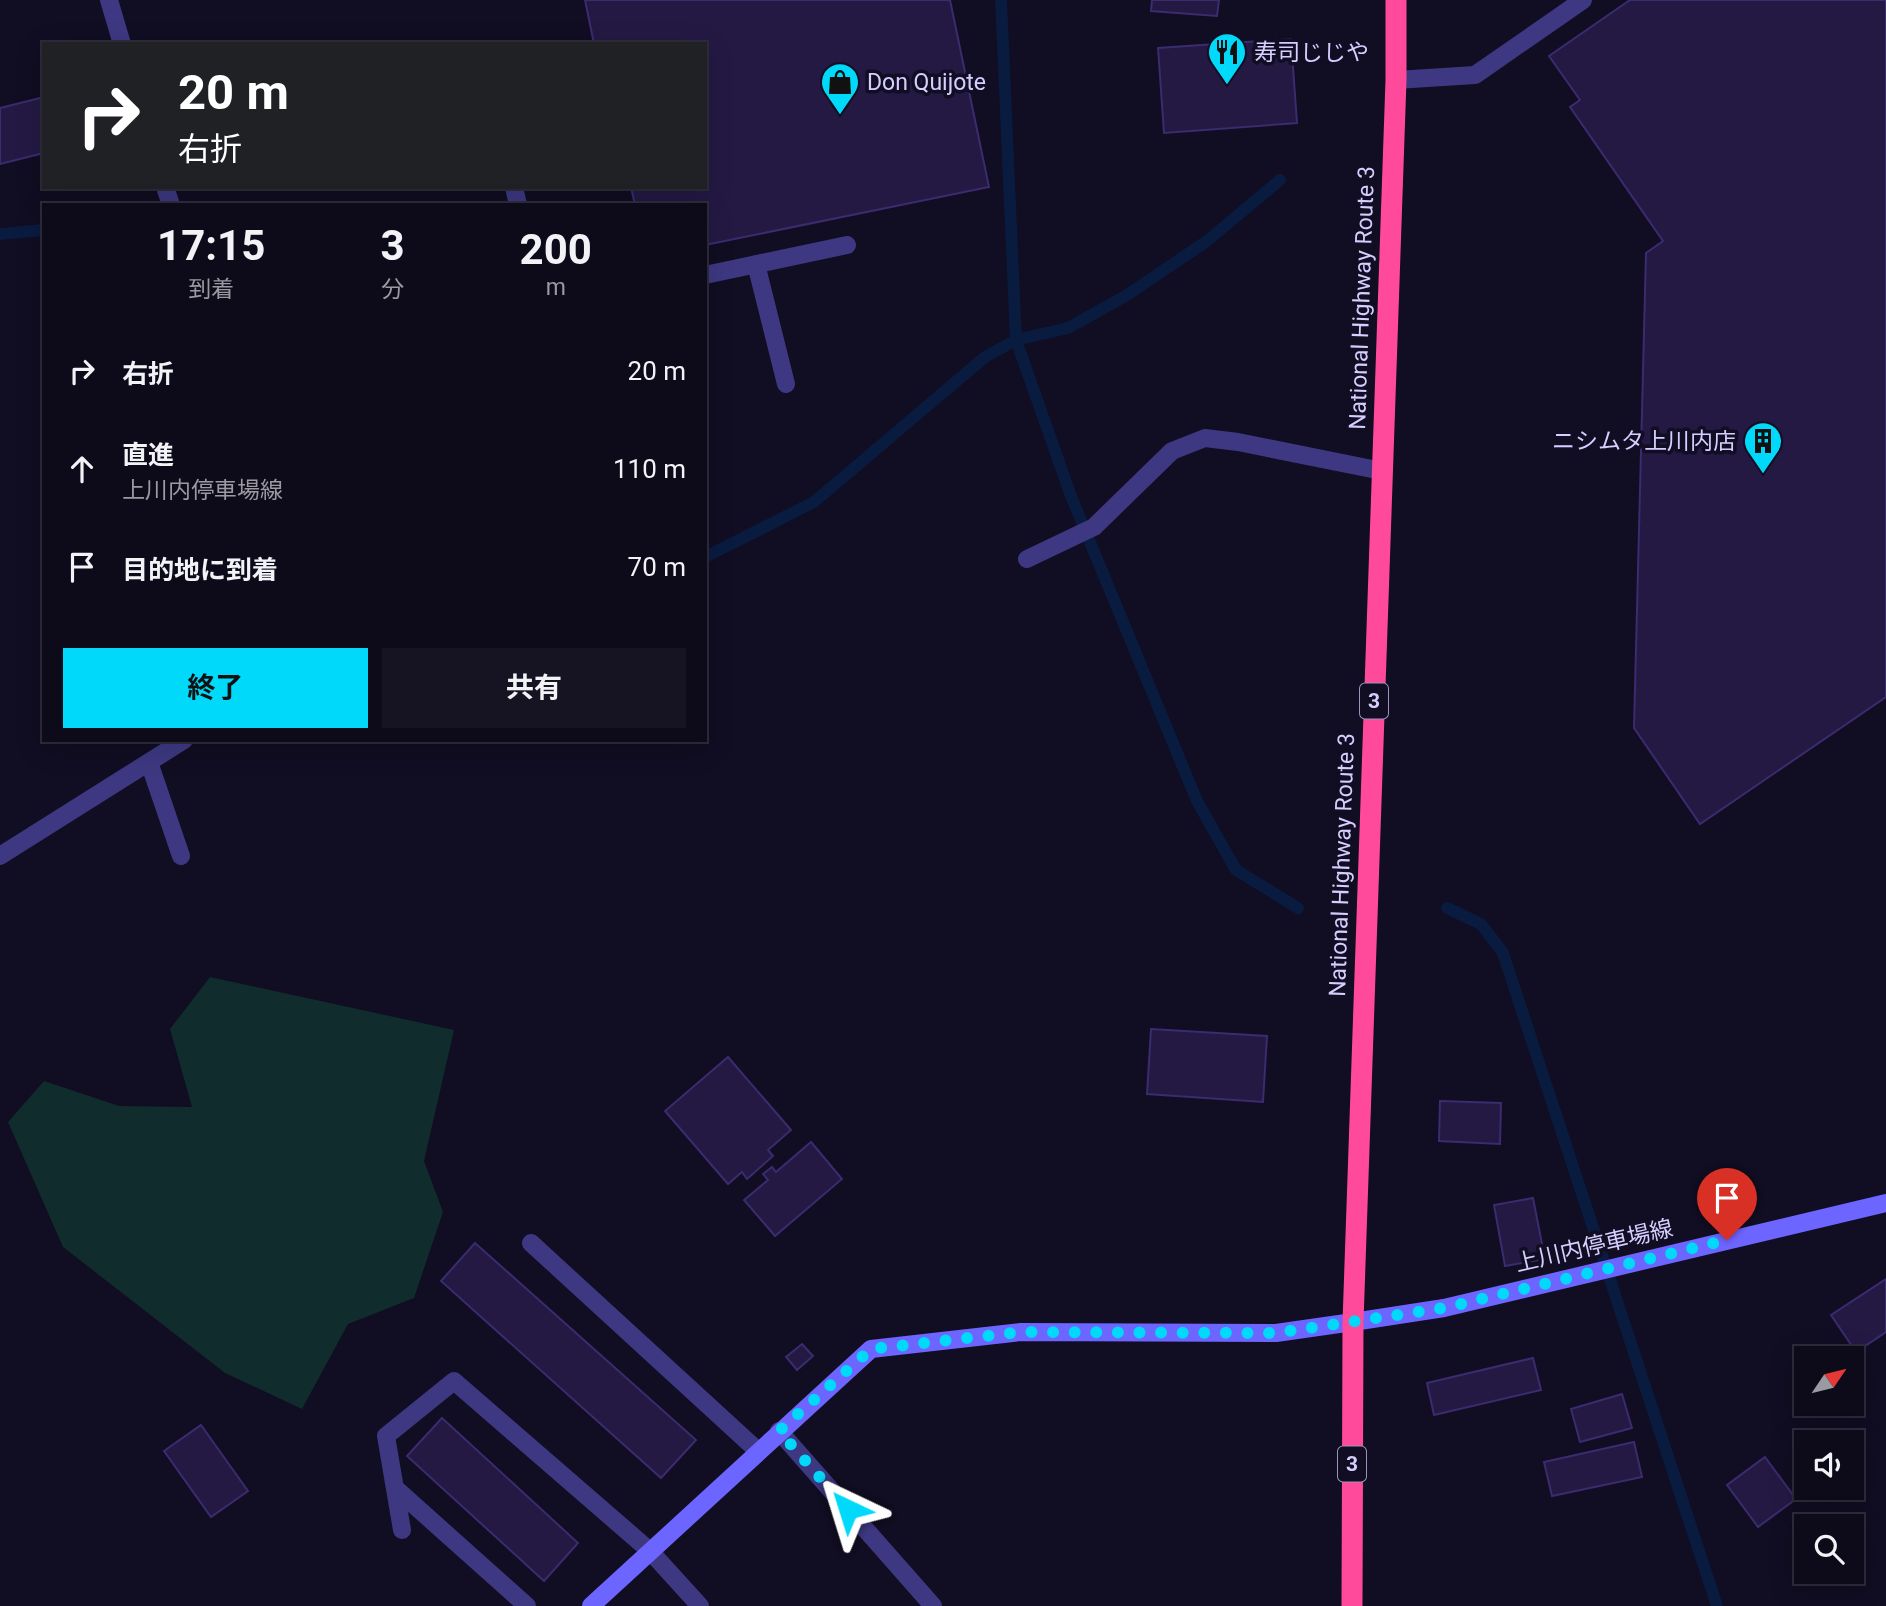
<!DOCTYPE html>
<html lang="ja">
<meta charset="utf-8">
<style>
:root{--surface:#0d0a1a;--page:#161323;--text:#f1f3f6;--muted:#9a9aa2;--line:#2d2b39;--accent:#00d9f9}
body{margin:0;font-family:Roboto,"Noto Sans JP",sans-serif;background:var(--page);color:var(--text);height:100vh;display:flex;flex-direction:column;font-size:26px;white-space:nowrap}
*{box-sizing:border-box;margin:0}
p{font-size:23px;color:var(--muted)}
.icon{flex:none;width:38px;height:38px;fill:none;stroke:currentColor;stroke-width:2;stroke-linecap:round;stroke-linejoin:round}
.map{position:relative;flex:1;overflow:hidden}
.panel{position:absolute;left:42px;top:203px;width:665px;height:539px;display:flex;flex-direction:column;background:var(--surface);border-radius:0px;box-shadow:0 7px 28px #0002,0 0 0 2px var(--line)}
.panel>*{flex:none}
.hud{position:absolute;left:42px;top:42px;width:665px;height:147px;border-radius:0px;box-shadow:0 7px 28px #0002,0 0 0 2px var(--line);background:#202124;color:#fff;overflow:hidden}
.needle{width:46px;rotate:55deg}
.buttons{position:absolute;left:1794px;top:1346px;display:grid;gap:14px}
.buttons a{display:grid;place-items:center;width:70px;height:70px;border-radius:0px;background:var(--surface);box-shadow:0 7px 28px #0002,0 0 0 2px var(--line);font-size:35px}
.pin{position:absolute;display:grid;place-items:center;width:60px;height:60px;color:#fff;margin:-72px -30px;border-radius:50% 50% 50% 0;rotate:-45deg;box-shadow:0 0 7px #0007}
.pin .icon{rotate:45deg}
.me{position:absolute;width:77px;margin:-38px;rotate:319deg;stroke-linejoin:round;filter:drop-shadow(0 0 5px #0008)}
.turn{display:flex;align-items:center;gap:24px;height:147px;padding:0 21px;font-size:32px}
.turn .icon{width:91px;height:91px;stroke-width:2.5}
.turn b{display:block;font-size:49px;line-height:60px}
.eta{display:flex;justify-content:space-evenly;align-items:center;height:119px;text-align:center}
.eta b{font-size:42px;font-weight:700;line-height:49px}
.button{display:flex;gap:14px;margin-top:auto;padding:14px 21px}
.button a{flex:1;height:80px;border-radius:0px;background:var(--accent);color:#111;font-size:28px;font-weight:700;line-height:80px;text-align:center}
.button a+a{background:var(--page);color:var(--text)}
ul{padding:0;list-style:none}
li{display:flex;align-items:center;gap:21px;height:98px;padding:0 21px}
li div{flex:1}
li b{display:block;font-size:26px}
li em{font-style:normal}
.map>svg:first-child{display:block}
.green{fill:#102c2c}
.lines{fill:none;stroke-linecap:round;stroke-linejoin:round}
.stream{stroke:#091b3f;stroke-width:12}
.building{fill:#231943;stroke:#3b2b6f;stroke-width:2}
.street{stroke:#3d3881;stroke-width:18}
.secondary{stroke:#6d65ff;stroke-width:18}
.highway{stroke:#ff499b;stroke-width:21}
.route{stroke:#00d9f9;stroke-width:12;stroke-dasharray:0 21.6}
.labels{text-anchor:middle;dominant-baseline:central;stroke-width:7;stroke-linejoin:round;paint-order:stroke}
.shield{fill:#110d22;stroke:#9a94bd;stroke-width:2}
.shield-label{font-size:21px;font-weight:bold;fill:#d5ceff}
.poi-label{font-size:23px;fill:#d5ceff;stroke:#110d22;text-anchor:start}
.street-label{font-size:23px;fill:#d5ceff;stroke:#110d22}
</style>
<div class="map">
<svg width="1886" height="1606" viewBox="0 0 1886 1606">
<rect width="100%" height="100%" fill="#110d22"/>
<path class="green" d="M 210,977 L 454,1030 L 424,1161 L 443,1212 L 414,1298 L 348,1324 L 302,1409 L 225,1373 L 63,1247 L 8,1122 L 44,1081 L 119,1106 L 192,1107 L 170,1029 Z"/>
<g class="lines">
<path class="stream" d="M 1001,0 L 1016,340 L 1071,496 L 1197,801 L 1236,870 L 1298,908
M 0,234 L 44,230
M 705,557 L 814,502 L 985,357 L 1016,340 L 1068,328 L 1127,295 L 1207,241 L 1280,180
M 1447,908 L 1481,924 L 1503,953 L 1717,1606"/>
</g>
<path class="building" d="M 585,0 L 950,0 L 989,187 L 705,245 L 705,205 L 635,205 L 631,187 L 705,187 L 705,44 L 594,44 Z
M 1152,0 L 1219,0 L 1217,16 L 1151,11 Z
M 1630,0 L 1886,0 L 1886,697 L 1700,824 L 1634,728 L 1646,253 L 1663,241 L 1570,107 L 1580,100 L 1549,56 Z
M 1291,39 L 1297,123 L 1164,133 L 1158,48 Z
M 44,97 L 44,153 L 0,164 L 0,108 Z
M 1151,1029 L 1267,1036 L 1263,1102 L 1147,1094 Z
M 728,1057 L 791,1130 L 768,1150 L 773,1156 L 747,1179 L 742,1172 L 728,1184 L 665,1111 Z
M 1440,1101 L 1501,1103 L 1500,1144 L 1439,1141 Z
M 811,1142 L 842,1179 L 775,1236 L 744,1200 L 768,1180 L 763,1174 L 772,1167 L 776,1172 Z
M 1533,1198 L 1545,1259 L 1505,1266 L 1494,1205 Z
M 475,1243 L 696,1440 L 661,1478 L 441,1281 Z
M 1886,1279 L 1886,1332 L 1856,1352 L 1831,1315 Z
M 802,1344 L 813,1356 L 797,1370 L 786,1357 Z
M 1533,1358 L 1541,1390 L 1434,1415 L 1427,1383 Z
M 1622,1394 L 1632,1428 L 1580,1442 L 1571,1409 Z
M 442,1418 L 578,1543 L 544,1581 L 407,1456 Z
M 201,1425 L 248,1491 L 211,1517 L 164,1451 Z
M 1634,1442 L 1642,1477 L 1552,1496 L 1544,1462 Z
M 1765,1457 L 1796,1499 L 1758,1527 L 1727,1485 Z"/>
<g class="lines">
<path class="street" d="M 109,0 L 122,44
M 1396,80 L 1475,75 L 1583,0
M 165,187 L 171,205
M 514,187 L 518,205
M 756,264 L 786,384
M 705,275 L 847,245
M 1027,559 L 1094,527 L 1172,451 L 1205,438 L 1238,442 L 1382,471
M 149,762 L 181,856
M 0,856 L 184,740
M 531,1243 L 758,1451
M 779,1431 L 933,1606
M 395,1488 L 527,1606
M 402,1530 L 386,1436 L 454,1381 L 650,1551 L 700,1606"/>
<path class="secondary" d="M 591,1606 L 871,1349 L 1021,1332 L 1276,1333 L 1353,1322 L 1444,1308 L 1886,1203"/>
<path class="highway" d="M 1352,1606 L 1353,1322 L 1396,80 L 1396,0"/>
</g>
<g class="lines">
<path class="route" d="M 848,1509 L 779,1431 L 871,1349 L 1021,1332 L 1276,1333 L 1444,1308 L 1727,1240"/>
</g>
<defs>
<symbol id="restaurant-pin" viewBox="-11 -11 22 30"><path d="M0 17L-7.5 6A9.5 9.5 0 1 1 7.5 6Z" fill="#00d9f9" stroke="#110d22"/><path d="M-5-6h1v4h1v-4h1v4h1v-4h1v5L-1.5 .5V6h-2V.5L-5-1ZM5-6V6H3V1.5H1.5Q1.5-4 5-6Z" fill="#111"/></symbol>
<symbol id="shop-pin" viewBox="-11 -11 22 30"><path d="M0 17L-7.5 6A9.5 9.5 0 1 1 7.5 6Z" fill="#00d9f9" stroke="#110d22"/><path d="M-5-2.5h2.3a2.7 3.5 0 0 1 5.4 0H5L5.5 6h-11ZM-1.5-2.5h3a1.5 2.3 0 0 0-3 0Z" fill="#111"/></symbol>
<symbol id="building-pin" viewBox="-11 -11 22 30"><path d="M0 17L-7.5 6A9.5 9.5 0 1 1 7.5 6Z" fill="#00d9f9" stroke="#110d22"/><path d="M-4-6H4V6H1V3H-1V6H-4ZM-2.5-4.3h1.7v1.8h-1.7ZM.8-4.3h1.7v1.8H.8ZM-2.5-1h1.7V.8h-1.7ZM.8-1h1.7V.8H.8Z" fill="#111"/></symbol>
</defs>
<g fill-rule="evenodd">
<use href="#restaurant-pin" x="1205" y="30" width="44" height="60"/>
<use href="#shop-pin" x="818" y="60" width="44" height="60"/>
<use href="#building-pin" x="1741" y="419" width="44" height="60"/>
</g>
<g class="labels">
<g class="shield">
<rect x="1360" y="683.5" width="28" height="35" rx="5"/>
<rect x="1338" y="1446.5" width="28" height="35" rx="5"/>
</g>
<g class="shield-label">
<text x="1374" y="701">3</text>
<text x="1352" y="1464">3</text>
</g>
<g class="poi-label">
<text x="1254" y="52">寿司じじや</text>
<text x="867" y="82">Don Quijote</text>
<text x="1736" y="441" text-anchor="end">ニシムタ上川内店</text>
</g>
<g class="street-label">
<text transform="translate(1362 298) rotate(-88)">National Highway Route 3</text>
<text transform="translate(1342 865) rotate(-88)">National Highway Route 3</text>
<text transform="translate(1594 1246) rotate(-13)">上川内停車場線</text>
</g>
</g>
</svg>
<div class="buttons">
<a><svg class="needle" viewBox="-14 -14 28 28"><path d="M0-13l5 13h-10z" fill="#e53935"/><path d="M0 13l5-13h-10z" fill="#9a9aa2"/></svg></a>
<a><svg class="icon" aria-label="sound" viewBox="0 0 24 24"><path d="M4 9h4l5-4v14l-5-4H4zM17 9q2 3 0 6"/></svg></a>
<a><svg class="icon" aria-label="search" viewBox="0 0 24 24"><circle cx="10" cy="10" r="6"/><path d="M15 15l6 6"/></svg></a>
</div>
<div class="pin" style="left:1727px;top:1240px;background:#d93025"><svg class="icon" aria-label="arrive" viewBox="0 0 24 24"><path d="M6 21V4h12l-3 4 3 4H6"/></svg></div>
<svg class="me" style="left:848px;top:1509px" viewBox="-20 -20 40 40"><path d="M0-17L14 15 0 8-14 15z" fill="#00d9f9" stroke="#fff" stroke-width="4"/></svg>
<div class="hud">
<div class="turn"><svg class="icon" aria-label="right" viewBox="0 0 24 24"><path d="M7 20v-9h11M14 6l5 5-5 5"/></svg><div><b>20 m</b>右折</div></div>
</div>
<section class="panel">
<div class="eta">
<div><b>17:15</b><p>到着</p></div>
<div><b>3</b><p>分</p></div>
<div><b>200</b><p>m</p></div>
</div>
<ul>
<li><svg class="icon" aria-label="right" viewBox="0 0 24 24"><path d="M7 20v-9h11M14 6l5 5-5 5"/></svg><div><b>右折</b></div><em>20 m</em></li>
<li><svg class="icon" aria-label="ahead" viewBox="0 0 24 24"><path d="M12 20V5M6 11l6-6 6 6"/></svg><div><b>直進</b><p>上川内停車場線</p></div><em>110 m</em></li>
<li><svg class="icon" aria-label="arrive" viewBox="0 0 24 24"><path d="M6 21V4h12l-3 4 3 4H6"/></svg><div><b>目的地に到着</b></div><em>70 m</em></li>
</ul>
<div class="button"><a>終了</a><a>共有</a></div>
</section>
</div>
